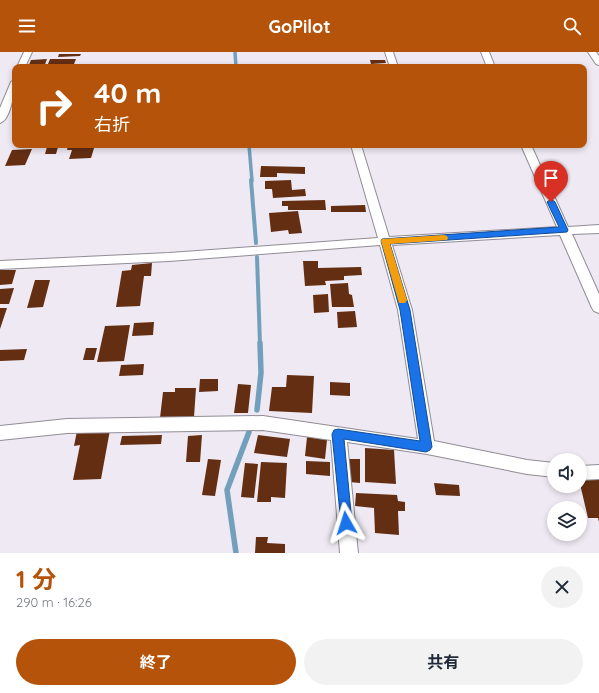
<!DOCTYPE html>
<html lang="ja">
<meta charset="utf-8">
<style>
:root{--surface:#fff;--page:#f2f2f3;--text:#1f2937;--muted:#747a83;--accent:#b45309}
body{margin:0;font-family:Quicksand,"Noto Sans JP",sans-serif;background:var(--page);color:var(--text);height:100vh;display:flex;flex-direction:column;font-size:15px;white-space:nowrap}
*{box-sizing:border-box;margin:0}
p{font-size:13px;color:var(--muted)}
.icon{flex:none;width:22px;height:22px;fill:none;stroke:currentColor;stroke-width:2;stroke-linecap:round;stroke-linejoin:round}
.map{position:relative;height:501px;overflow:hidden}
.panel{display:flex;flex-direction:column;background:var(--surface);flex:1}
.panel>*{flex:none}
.hud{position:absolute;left:12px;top:12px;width:575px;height:84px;border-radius:8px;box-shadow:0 2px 6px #0003;background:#b45309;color:#fff;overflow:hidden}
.buttons{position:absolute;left:547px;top:401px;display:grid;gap:8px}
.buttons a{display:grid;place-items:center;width:40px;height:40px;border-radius:50%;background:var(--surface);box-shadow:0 2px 6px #0003;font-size:20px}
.pin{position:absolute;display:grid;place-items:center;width:34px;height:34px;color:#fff;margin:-41px -17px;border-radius:50% 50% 50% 0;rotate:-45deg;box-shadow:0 0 4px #0007}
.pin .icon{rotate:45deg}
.me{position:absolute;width:44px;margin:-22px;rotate:354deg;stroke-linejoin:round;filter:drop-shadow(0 0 3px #0008)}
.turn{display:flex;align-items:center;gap:14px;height:84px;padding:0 16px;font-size:18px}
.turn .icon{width:52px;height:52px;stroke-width:2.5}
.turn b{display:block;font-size:28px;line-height:34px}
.round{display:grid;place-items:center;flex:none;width:42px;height:42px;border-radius:21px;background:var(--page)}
.overview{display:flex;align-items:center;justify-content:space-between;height:68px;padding:0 16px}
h1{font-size:24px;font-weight:700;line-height:30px;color:var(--accent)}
.action{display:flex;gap:8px;margin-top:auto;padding:8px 16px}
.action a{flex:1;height:46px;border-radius:24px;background:var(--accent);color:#fff;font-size:16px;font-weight:700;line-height:46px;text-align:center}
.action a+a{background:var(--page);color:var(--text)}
header{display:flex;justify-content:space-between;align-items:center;height:52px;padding:0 16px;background:var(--accent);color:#fff;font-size:18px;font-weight:700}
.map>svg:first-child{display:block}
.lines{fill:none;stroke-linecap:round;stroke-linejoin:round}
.stream-far2{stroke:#72a0bc;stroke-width:3.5}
.stream-far1{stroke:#72a0bc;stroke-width:4}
.stream{stroke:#72a0bc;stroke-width:5.5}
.building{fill:#642e12}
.minor-casing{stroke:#918c95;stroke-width:2}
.minor{fill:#fff;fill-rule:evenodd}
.route{fill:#1a73e8;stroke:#114b97}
.slow{fill:#f59e0b}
</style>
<header><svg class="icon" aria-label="menu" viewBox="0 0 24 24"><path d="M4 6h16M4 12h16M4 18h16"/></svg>GoPilot<svg class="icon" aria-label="search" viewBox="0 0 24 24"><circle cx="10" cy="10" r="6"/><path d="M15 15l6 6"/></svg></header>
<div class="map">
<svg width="599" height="501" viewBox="0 0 599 501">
<rect width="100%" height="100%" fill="#eee9f2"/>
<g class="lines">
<path class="stream-far2" d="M 235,0 L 236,15
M 249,93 L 252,129"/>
<path class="stream-far1" d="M 251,128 L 256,191
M 257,205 L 260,292"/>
<path class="stream" d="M 257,358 L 261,321 L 260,291
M 236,501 L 227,438 L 249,380"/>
</g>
<path class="building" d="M 59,2 L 81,2 L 80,4 L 58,5 Z
M 47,7 L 44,15 L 28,15 L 31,8 Z
M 50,7 L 76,7 L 74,12 L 48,12 Z
M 370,8 L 385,8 L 386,11 L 371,12 Z
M 52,13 L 71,13 L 70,15 L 51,15 Z
M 87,93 L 95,93 L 91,106 L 69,107 L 72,98 L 67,98 L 68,94 Z
M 47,95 L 58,95 L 56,102 L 45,102 Z
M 32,97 L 25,113 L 5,114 L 12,98 Z
M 261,114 L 305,115 L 305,122 L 277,121 L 277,125 L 260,125 Z
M 291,128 L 292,138 L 305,137 L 306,144 L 273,146 L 272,137 L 265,137 L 265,129 Z
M 325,148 L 326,158 L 288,158 L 288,154 L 282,154 L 282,149 Z
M 365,153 L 366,160 L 331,160 L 331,154 Z
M 298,159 L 302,181 L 289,182 L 288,178 L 271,180 L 269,161 Z
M 303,209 L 318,209 L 318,216 L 361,215 L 362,223 L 344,224 L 344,228 L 325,229 L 326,233 L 305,234 Z
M 152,211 L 151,224 L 144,224 L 140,254 L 116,255 L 122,219 L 131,218 L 132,213 Z
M 0,218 L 16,218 L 12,232 L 0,233 Z
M 35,228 L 50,228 L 43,255 L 27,256 Z
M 348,231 L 349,242 L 352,243 L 354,255 L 332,255 L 330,232 Z
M 14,236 L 9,252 L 0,252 L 0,237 Z
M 328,242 L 329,260 L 314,261 L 313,243 Z
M 0,256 L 7,256 L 0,277 Z
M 355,259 L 357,275 L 338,276 L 337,260 Z
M 154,270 L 153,283 L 132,284 L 134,271 Z
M 130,273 L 124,309 L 97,310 L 105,274 Z
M 86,296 L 97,296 L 94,308 L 83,308 Z
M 27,297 L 24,308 L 0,309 L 0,298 Z
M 144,312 L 143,323 L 119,324 L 121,313 Z
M 287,323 L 314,324 L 312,361 L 269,359 L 272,335 L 286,335 Z
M 200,327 L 218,327 L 218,339 L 199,340 Z
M 330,330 L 350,331 L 350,344 L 330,343 Z
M 238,332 L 251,333 L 248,361 L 234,361 Z
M 175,336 L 196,336 L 194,365 L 160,366 L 163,340 L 175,340 Z
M 110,378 L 101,427 L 73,428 L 80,393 L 74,394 L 77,379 Z
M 162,383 L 161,392 L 120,393 L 122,384 Z
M 202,383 L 200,410 L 186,410 L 188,384 Z
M 258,383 L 290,387 L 287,405 L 254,401 Z
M 307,385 L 327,388 L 325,407 L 305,404 Z
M 365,396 L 394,398 L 396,432 L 365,430 Z
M 208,407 L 221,408 L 215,444 L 202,443 Z
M 349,407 L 360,407 L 360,431 L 349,430 Z
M 306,409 L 330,410 L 330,424 L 306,422 Z
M 261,410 L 287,411 L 285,446 L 271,445 L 271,450 L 257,450 Z
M 245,411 L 258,412 L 254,446 L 241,445 Z
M 580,425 L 599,426 L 599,470 L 598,466 L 588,466 L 580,432 Z
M 434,431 L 459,433 L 460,444 L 436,443 Z
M 356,441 L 397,443 L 398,449 L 405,450 L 405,459 L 398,459 L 399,483 L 375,481 L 374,456 L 355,454 Z
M 256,485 L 268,485 L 267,491 L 285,492 L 285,501 L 255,501 Z"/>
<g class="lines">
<defs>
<path id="minor" d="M 24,0 L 32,0 L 25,15 L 17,15 Z
M 385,0 L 393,0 L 398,15 L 390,15 Z
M 481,0 L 489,0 L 495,15 L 487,15 Z
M 588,0 L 596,0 L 599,4 L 599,13 L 596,12 Z
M 15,27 C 15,37 11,68 0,71 L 0,56 L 11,30 Z
M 351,93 L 361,93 L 389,185 L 557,175 L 521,93 L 531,93 L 568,175 L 599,173 L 599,181 L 572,182 L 599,242 L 599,261 L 594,259 L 592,256 L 560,183 L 392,193 L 412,258 L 434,389 L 527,408 L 554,411 L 554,425 L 527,422 L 427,402 L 347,390 L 358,501 L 340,501 L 331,388 L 263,378 L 67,381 L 0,388 L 0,374 L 67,367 L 263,364 L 418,387 L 398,258 L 380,193 L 169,209 L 0,217 L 0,209 L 169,201 L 378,186 Z
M 599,413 L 599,427 L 580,428 L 580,414 Z"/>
</defs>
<use href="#minor" class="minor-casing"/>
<use href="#minor" class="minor"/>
</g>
<path class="route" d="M 551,147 L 555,150 L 568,178 L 567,180 L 390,192 L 410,258 L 432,395 L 430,398 L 426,400 L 344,387 L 352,471 L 351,475 L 346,477 L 342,475 L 341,471 L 332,382 L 334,378 L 338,377 L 420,389 L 400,258 L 381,189 L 382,187 L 559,175 L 547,150 Z"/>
<path class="slow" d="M 444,183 L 447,184 L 448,186 L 447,188 L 390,192 L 407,248 L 405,251 L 399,251 L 381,189 L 382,187 Z"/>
</svg>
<div class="buttons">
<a><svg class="icon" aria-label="sound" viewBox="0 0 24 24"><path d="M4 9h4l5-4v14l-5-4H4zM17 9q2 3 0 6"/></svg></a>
<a><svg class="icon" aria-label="layers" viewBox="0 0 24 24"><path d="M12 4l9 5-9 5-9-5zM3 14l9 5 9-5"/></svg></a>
</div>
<div class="pin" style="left:551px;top:150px;background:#d93025"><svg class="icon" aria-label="arrive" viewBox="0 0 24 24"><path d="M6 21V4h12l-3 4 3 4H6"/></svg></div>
<svg class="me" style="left:346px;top:471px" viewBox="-20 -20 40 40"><path d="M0-17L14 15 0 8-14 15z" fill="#1a73e8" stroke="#fff" stroke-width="4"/></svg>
<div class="hud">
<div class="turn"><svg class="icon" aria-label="right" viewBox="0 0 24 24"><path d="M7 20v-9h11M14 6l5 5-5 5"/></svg><div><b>40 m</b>右折</div></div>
</div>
</div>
<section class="panel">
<div class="overview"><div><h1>1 分</h1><p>290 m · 16:26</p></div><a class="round"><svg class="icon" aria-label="close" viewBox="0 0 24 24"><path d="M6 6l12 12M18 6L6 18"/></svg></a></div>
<div class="action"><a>終了</a><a>共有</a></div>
</section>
